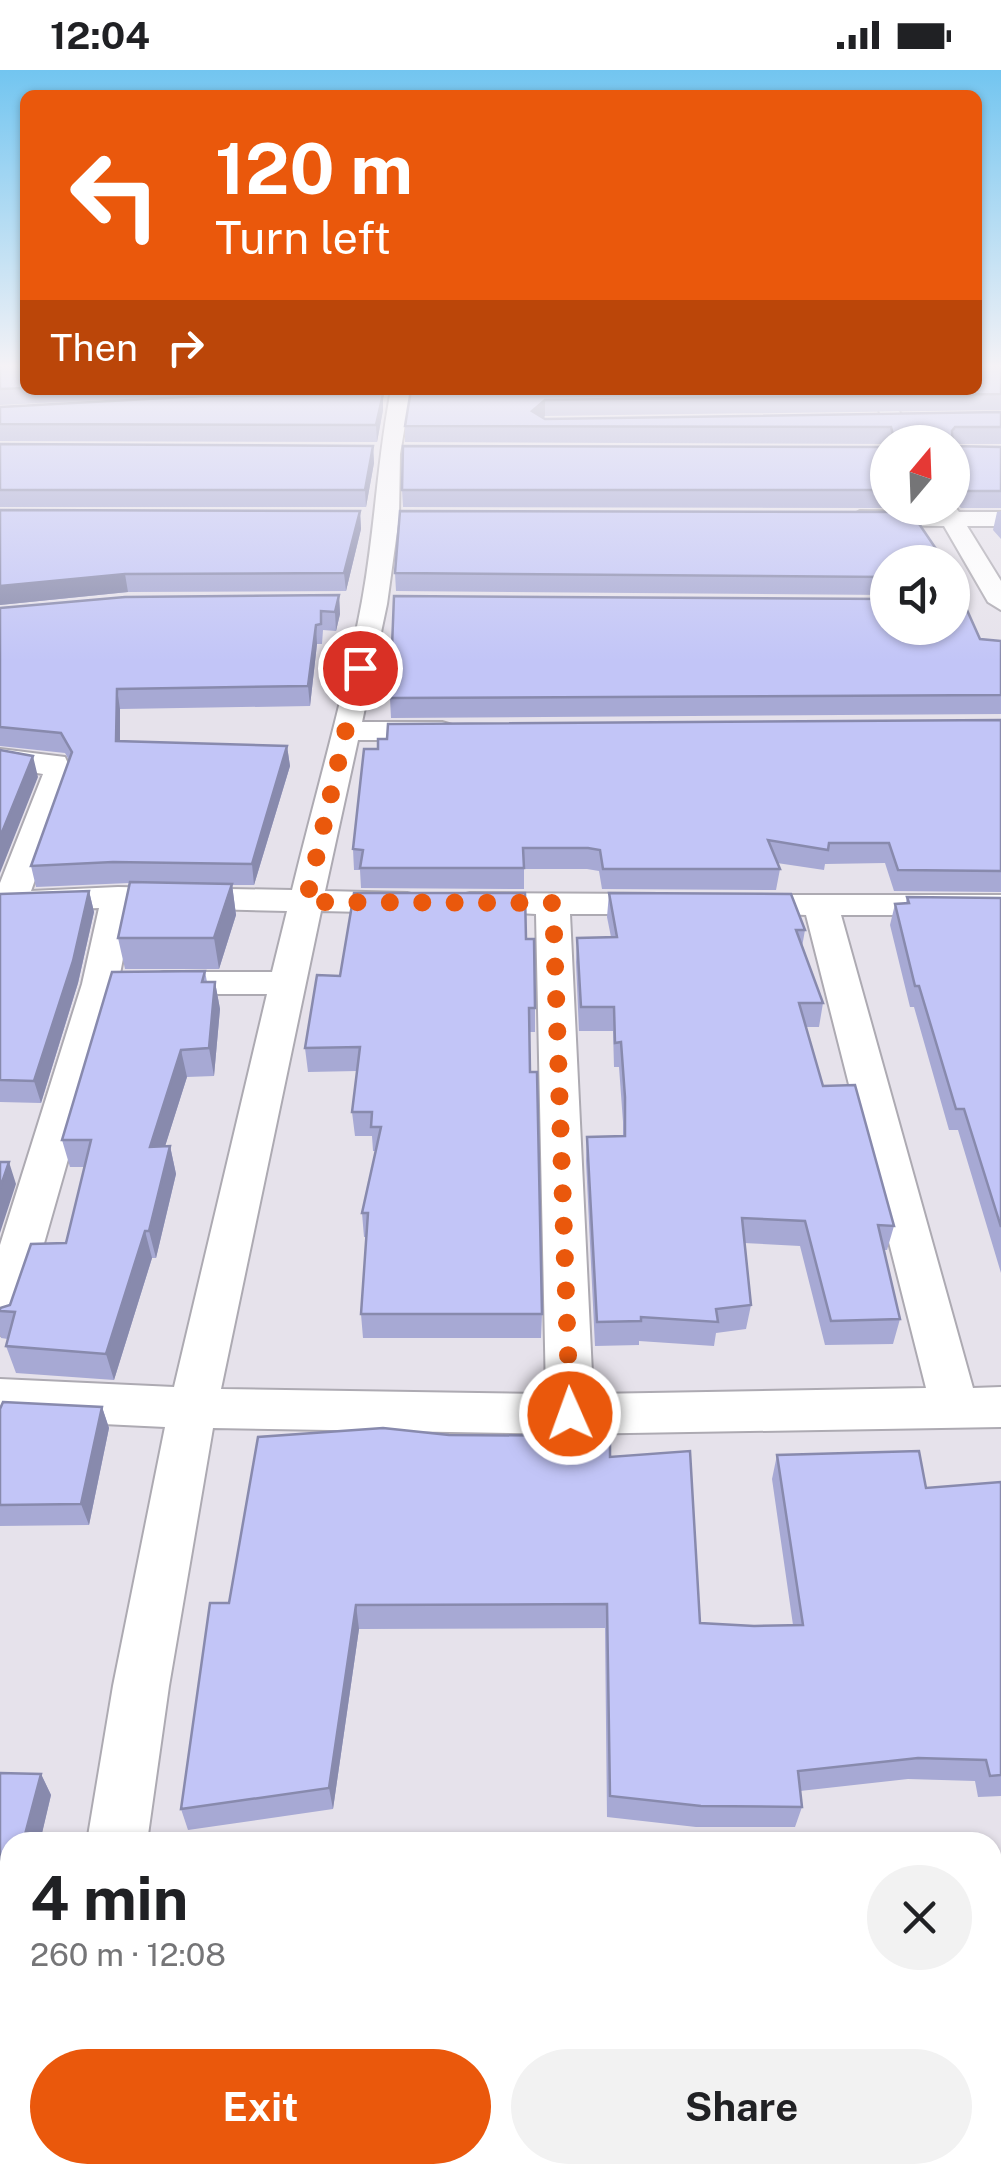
<!DOCTYPE html>
<meta charset="utf-8">
<style>
:root{--surface:#fff;--page:#f2f2f2;--text:#202124;--muted:#757577;--accent:#ea580c}
body{margin:0;font-family:"Public Sans",sans-serif;background:var(--page);color:var(--text);height:100vh;display:flex;flex-direction:column;font-size:38px;white-space:nowrap}
*{box-sizing:border-box;margin:0}
p{font-size:32px;color:var(--muted)}
.icon{flex:none;width:55px;height:55px;fill:none;stroke:currentColor;stroke-width:2;stroke-linecap:round;stroke-linejoin:round}
.map{position:relative;flex:1;overflow:hidden}
.sheet{position:absolute;left:0px;top:1762px;width:1002px;height:352px;display:flex;flex-direction:column;background:var(--surface);border-radius:30px 30px 0 0;box-shadow:0 2px 8px #0004}
.sheet>*{flex:none}
.guide{position:absolute;left:20px;top:20px;width:962px;height:305px;border-radius:15px;box-shadow:0 2px 8px #0004;background:#ea580c;color:#fff;overflow:hidden}
.needle{width:65px;rotate:19deg}
.tools{position:absolute;left:870px;top:355px;display:grid;gap:20px}
.tools a{display:grid;place-items:center;width:100px;height:100px;border-radius:50%;background:var(--surface);box-shadow:0 2px 8px #0004;font-size:50px}
.pin{position:absolute;display:grid;place-items:center;width:85px;height:85px;color:#fff;margin:-42px;border:5px solid #fff;border-radius:50%;box-shadow:0 2px 10px #0007}
.me{position:absolute;width:110px;margin:-55px;rotate:358deg;stroke-linejoin:round;filter:drop-shadow(0 0 8px #0008)}
.turn{display:flex;align-items:center;gap:35px;height:210px;padding:0 30px;font-size:45px}
.turn .icon{width:130px;height:130px;stroke-width:2.5}
.turn b{display:block;font-size:70px;line-height:85px}
.then{display:flex;align-items:center;height:95px;padding:0 30px;background:#0003;gap:20px;font-size:38px}
.round{display:grid;place-items:center;flex:none;width:105px;height:105px;border-radius:52px;background:var(--page)}
.headline{display:flex;align-items:center;justify-content:space-between;height:170px;padding:0 30px}
h1{font-size:60px;font-weight:700;line-height:75px}
.cta{display:flex;gap:20px;margin-top:auto;padding:20px 30px}
.cta a{flex:1;height:115px;border-radius:60px;background:var(--accent);color:#fff;font-size:40px;font-weight:700;line-height:115px;text-align:center}
.cta a+a{background:var(--page);color:var(--text)}
.status{display:flex;justify-content:space-between;align-items:center;height:70px;padding:0 50px;background:var(--surface);direction:ltr}
.status svg{height:28px;fill:currentColor}
.map>svg:first-child{display:block}
.lines{fill:none;stroke-linecap:round;stroke-linejoin:round}
.minor-casing{stroke:#adaab2;stroke-width:4}
.minor{fill:#fff;fill-rule:evenodd}
.wall{fill:#a7a9d4}
.shaded-wall{fill:#888aad}
.building{fill:#c2c5f7;stroke:#888aad;stroke-width:2.5}
.route{stroke:#ea580c;stroke-width:18;stroke-dasharray:0 32.4}
</style>
<div class="status"><b>12:04</b><svg viewBox="0 0 49 12"><path d="M0 12V9h3v3zM5 12V6h3v6zM10 12V3h3v9zM15 12V0h3v12zM26 1h20v11H26zM47 4h2v5h-2z"/></svg></div>
<div class="map">
<svg width="1001" height="2113" viewBox="0 0 1001 2113">
<rect width="100%" height="100%" fill="#e6e2eb"/>
<g class="lines">
<defs>
<path id="minor" d="M 391,320 L 411,320 L 400,384 L 399,447 L 387,534 L 362,652 L 442,652 L 452,655 L 457,661 L 452,667 L 442,670 L 358,670 L 325,821 L 407,823 L 419,826 L 424,833 L 419,840 L 407,843 L 321,841 L 221,1319 L 546,1324 L 536,844 L 458,840 L 453,833 L 458,826 L 470,823 L 662,824 L 674,827 L 679,834 L 674,841 L 662,844 L 570,844 L 593,1324 L 926,1318 L 806,845 L 728,842 L 723,835 L 728,828 L 740,825 L 1001,825 L 1001,845 L 841,845 L 973,1318 L 1001,1317 L 1001,1357 L 570,1364 L 213,1358 L 169,1616 L 147,1772 L 87,1772 L 113,1616 L 165,1357 L 0,1349 L 0,1309 L 174,1317 L 267,924 L 164,924 L 151,921 L 146,913 L 151,905 L 164,902 L 272,902 L 287,841 L 133,837 L 118,914 L 23,1247 L 16,1260 L 0,1265 L 0,1175 L 82,914 L 99,838 L 0,842 L 0,813 L 43,704 L 0,697 L 0,679 L 65,687 L 73,704 L 31,821 L 118,817 L 292,820 C 315,725 344,628 362,531 C 375,461 377,390 391,320 Z
M 872,320 L 892,320 L 902,349 L 917,372 L 897,372 L 882,349 Z
M 952,433 L 959,442 L 1001,442 L 1001,456 L 967,456 L 1001,511 L 1001,540 L 988,532 L 944,456 L 860,455 L 848,448 L 860,441 L 936,442 L 934,438 L 952,438 Z
M 992,1795 L 1001,1795 L 1001,1857 L 992,1857 Z
M 10,2058 L 10,2105 L 88,2105 L 87,2113 L 0,2113 L 0,2059 Z
M 554,2105 L 622,2105 L 622,2113 L 554,2113 Z"/>
</defs>
<use href="#minor" class="minor-casing"/>
<use href="#minor" class="minor"/>
</g>
<path class="wall" d="M 0,296 L 25,296 L 25,320 L 330,320 L 0,335 Z
M 1001,296 L 1001,340 L 545,346 L 543,348 L 545,349 L 1001,342 L 1001,374 L 953,374 L 953,376 L 1001,377 L 1001,438 L 961,438 L 952,429 L 952,372 L 888,372 L 888,374 L 405,372 L 405,356 L 411,320 Z
M 0,337 L 383,340 L 377,372 L 0,371 Z
M 0,374 L 373,376 L 374,393 L 366,437 L 0,437 Z
M 888,377 L 888,438 L 930,438 L 403,437 L 402,420 Z
M 0,440 L 360,441 L 361,459 L 346,521 L 128,522 L 0,535 Z
M 1001,441 L 1001,469 L 993,460 L 997,442 Z
M 888,492 L 888,525 L 396,521 L 395,503 Z
M 339,525 L 340,544 L 336,561 L 323,560 L 322,574 L 317,574 L 310,636 L 120,639 L 120,671 L 287,676 L 290,696 L 254,815 L 232,815 L 236,845 L 219,899 L 125,899 L 118,868 L 129,813 L 36,817 L 31,796 L 69,690 L 65,683 L 0,676 L 0,538 Z
M 953,528 L 980,569 L 1001,571 L 1001,644 L 391,648 L 390,628 L 888,529 Z
M 1001,650 L 1001,822 L 894,821 L 885,793 L 825,794 L 824,800 L 777,793 L 780,799 L 776,820 L 602,819 L 599,801 L 587,799 L 524,799 L 524,819 L 361,818 L 360,800 L 354,800 L 353,779 L 378,679 Z
M 89,821 L 94,842 L 78,913 L 41,1033 L 0,1032 L 0,824 Z
M 609,823 L 805,860 L 802,877 L 823,933 L 819,957 L 806,957 L 823,1016 L 894,1156 L 887,1180 L 884,1180 L 900,1249 L 893,1274 L 825,1275 L 800,1176 L 744,1173 L 751,1235 L 746,1259 L 716,1263 L 714,1276 L 639,1271 L 639,1275 L 595,1276 L 586,1091 L 587,1067 L 623,1066 L 623,1052 L 619,997 L 614,997 L 613,961 L 579,961 L 576,892 L 577,868 L 611,867 L 607,847 Z
M 907,827 L 1001,828 L 1001,1203 L 958,1060 L 949,1060 L 914,937 L 910,937 L 890,855 L 895,834 L 906,833 Z
M 526,869 L 535,938 L 535,962 L 529,962 L 542,1244 L 541,1268 L 363,1268 L 361,1244 L 366,1167 L 364,1167 L 362,1143 L 376,1081 L 373,1081 L 372,1066 L 355,1066 L 352,1042 L 357,1001 L 308,1002 L 305,978 L 340,906 Z
M 205,901 L 207,912 L 215,912 L 220,939 L 214,1006 L 187,1007 L 165,1076 L 170,1076 L 176,1104 L 156,1188 L 152,1188 L 114,1310 L 16,1303 L 6,1276 L 8,1269 L 1,1268 L 0,1265 L 0,1238 L 10,1235 L 66,1173 L 85,1097 L 70,1097 L 62,1070 Z
M 102,1337 L 109,1358 L 89,1455 L 0,1456 L 0,1339 Z
M 777,1385 L 926,1418 L 1001,1412 L 1001,1726 L 978,1727 L 975,1711 L 908,1709 L 800,1721 L 802,1737 L 795,1757 L 696,1757 L 607,1747 L 605,1558 L 359,1559 L 333,1739 L 188,1760 L 181,1739 L 229,1533 L 610,1387 L 700,1553 L 754,1556 L 793,1555 L 772,1409 Z
M 0,1703 L 41,1704 L 51,1725 L 10,1896 L 0,1896 Z
M 636,2105 L 843,2105 L 844,2113 L 636,2113 Z
M 934,2105 L 992,2105 L 1001,2113 L 936,2113 Z"/>
<path class="shaded-wall" d="M 383,324 L 383,340 L 377,372 L 376,355 Z
M 545,330 L 545,346 L 531,357 L 532,341 Z
M 373,376 L 374,393 L 366,437 L 365,420 Z
M 360,441 L 361,459 L 346,521 L 344,503 Z
M 125,504 L 128,522 L 0,535 L 0,516 Z
M 339,525 L 340,544 L 336,561 L 335,542 Z
M 316,555 L 317,574 L 310,636 L 308,616 Z
M 117,619 L 120,639 L 120,692 L 116,671 Z
M 287,676 L 290,696 L 254,815 L 252,794 Z
M 33,686 L 38,707 L 0,803 L 0,767 Z
M 232,814 L 236,845 L 219,899 L 214,868 Z
M 89,821 L 94,842 L 78,913 L 41,1033 L 34,1011 Z
M 215,912 L 220,939 L 214,1006 L 209,978 Z
M 181,980 L 187,1007 L 156,1105 L 150,1077 Z
M 170,1076 L 176,1104 L 156,1188 L 149,1161 Z
M 9,1092 L 16,1114 L 0,1163 L 0,1118 Z
M 145,1161 L 152,1188 L 114,1310 L 106,1284 Z
M 102,1337 L 109,1358 L 89,1455 L 81,1434 Z
M 356,1535 L 359,1559 L 333,1739 L 329,1718 Z
M 41,1704 L 51,1725 L 40,1772 L 23,1772 Z
M 10,1826 L 10,1896 L 0,1882 L 0,1866 Z"/>
<path class="building" d="M 0,296 L 25,296 L 25,318 L 0,319 Z
M 978,296 L 1001,296 L 1001,324 L 545,330 L 532,341 L 545,349 L 1001,342 L 1001,357 L 955,357 L 952,361 L 953,376 L 1001,377 L 1001,421 L 965,421 L 956,412 L 952,416 L 952,372 L 895,372 L 891,357 L 405,356 L 411,320 L 978,320 Z
M 383,324 L 376,355 L 0,354 L 0,337 L 203,326 Z
M 0,374 L 373,376 L 365,420 L 0,420 Z
M 403,376 L 888,377 L 888,420 L 402,420 Z
M 0,440 L 360,441 L 344,503 L 125,504 L 0,516 Z
M 400,441 L 911,442 L 945,492 L 888,492 L 888,507 L 395,503 Z
M 952,523 L 953,528 L 962,529 L 980,569 L 1001,571 L 1001,625 L 390,628 L 394,526 L 888,529 L 888,558 L 952,558 Z
M 339,525 L 335,542 L 321,541 L 321,554 L 316,555 L 308,616 L 117,619 L 116,671 L 287,676 L 252,794 L 113,792 L 31,796 L 72,682 L 61,663 L 0,657 L 0,538 L 125,527 Z
M 1001,650 L 1001,801 L 898,800 L 889,773 L 829,773 L 828,780 L 768,770 L 780,799 L 603,799 L 600,780 L 588,778 L 523,778 L 524,798 L 360,798 L 363,780 L 353,779 L 364,679 L 378,679 L 378,669 L 387,669 L 388,654 Z
M 0,680 L 33,686 L 0,767 Z
M 130,812 L 232,814 L 214,868 L 118,868 Z
M 89,821 L 73,891 L 34,1011 L 0,1010 L 0,824 Z
M 354,823 L 525,823 L 526,869 L 534,869 L 535,938 L 529,938 L 530,1002 L 537,1002 L 542,1244 L 361,1244 L 368,1143 L 362,1143 L 381,1057 L 371,1057 L 372,1042 L 352,1042 L 360,977 L 305,978 L 317,905 L 340,906 Z
M 609,823 L 791,824 L 805,860 L 796,860 L 823,933 L 799,933 L 823,1016 L 855,1015 L 894,1156 L 878,1155 L 900,1249 L 831,1251 L 805,1151 L 742,1148 L 751,1235 L 716,1239 L 718,1252 L 641,1247 L 641,1251 L 597,1252 L 587,1067 L 625,1066 L 625,1027 L 621,972 L 615,973 L 614,937 L 581,937 L 577,868 L 617,867 Z
M 907,827 L 1001,828 L 1001,1157 L 964,1039 L 956,1039 L 919,916 L 915,916 L 895,834 L 909,833 Z
M 205,901 L 202,912 L 215,912 L 209,978 L 181,980 L 150,1077 L 170,1076 L 149,1161 L 145,1161 L 106,1284 L 6,1276 L 15,1242 L 0,1241 L 0,1238 L 10,1235 L 31,1174 L 66,1173 L 91,1070 L 62,1070 L 112,902 Z
M 0,1092 L 9,1092 L 0,1118 Z
M 3,1332 L 102,1337 L 81,1434 L 0,1435 L 0,1339 Z
M 383,1358 L 449,1365 L 610,1366 L 610,1387 L 690,1381 L 700,1553 L 754,1556 L 803,1555 L 777,1385 L 919,1381 L 926,1418 L 1001,1412 L 1001,1705 L 990,1706 L 986,1690 L 918,1688 L 798,1701 L 802,1737 L 701,1736 L 610,1726 L 607,1534 L 356,1535 L 329,1718 L 181,1739 L 210,1533 L 229,1533 L 258,1367 Z
M 0,1703 L 41,1704 L 23,1772 L 10,1772 L 10,1826 L 0,1866 Z
M 992,1886 L 1001,1886 L 1001,2113 L 954,2113 L 953,2105 L 992,2105 Z
M 168,2105 L 532,2105 L 532,2113 L 166,2113 Z
M 642,2105 L 843,2105 L 844,2113 L 642,2113 Z"/>
<linearGradient id="sky" x2="0" y2="1"><stop stop-color="#72c5f0"/><stop offset="0.5" stop-color="#f4f2f6"/><stop offset="1" stop-color="#f4f2f6" stop-opacity="0"/></linearGradient>
<rect width="1001" height="592" fill="url(#sky)"/>
<g class="lines">
<path class="route" d="M 360,598 L 306,832 L 553,833 L 570,1344"/>
</g>
</svg>
<div class="tools">
<a><svg class="needle" viewBox="-14 -14 28 28"><path d="M0-13l5 13h-10z" fill="#e53935"/><path d="M0 13l5-13h-10z" fill="#757577"/></svg></a>
<a><svg class="icon" aria-label="sound" viewBox="0 0 24 24"><path d="M4 9h4l5-4v14l-5-4H4zM17 9q2 3 0 6"/></svg></a>
</div>
<div class="pin" style="left:360px;top:598px;background:#d93025"><svg class="icon" aria-label="arrive" viewBox="0 0 24 24"><path d="M6 21V4h12l-3 4 3 4H6"/></svg></div>
<svg class="me" style="left:570px;top:1344px" viewBox="-20 -20 40 40"><circle r="17" fill="#ea580c" stroke="#fff" stroke-width="3"/><path d="M0-11L8 9 0 5-8 9z" fill="#fff"/></svg>
<div class="guide">
<div class="turn"><svg class="icon" aria-label="left" viewBox="0 0 24 24"><path d="M17 20v-9H6M10 6l-5 5 5 5"/></svg><div><b>120 m</b>Turn left</div></div>
<div class="then">Then<svg class="icon" aria-label="right" viewBox="0 0 24 24"><path d="M7 20v-9h11M14 6l5 5-5 5"/></svg></div>
</div>
<section class="sheet">
<div class="headline"><div><h1>4 min</h1><p>260 m · 12:08</p></div><a class="round"><svg class="icon" aria-label="close" viewBox="0 0 24 24"><path d="M6 6l12 12M18 6L6 18"/></svg></a></div>
<div class="cta"><a>Exit</a><a>Share</a></div>
</section>
</div>
